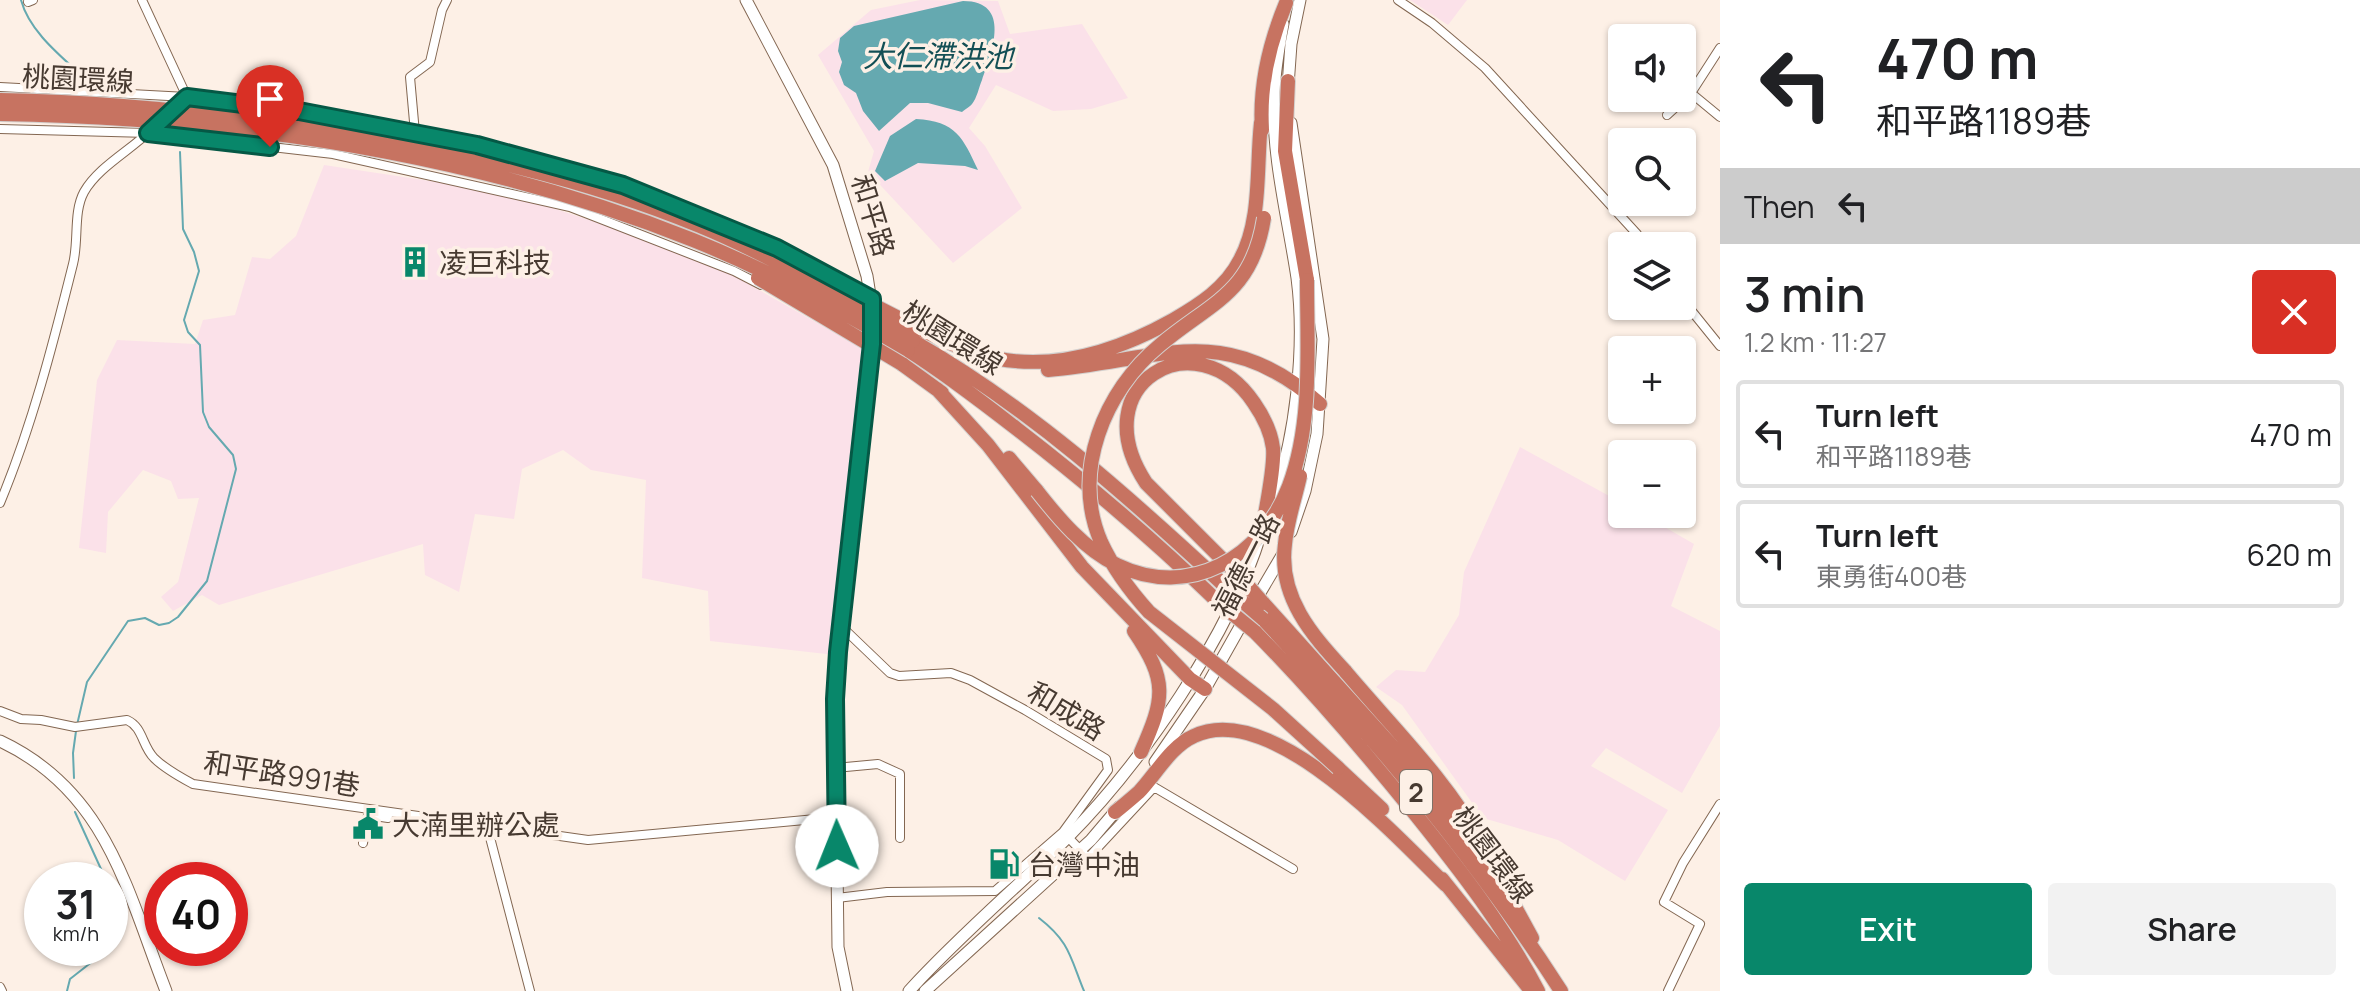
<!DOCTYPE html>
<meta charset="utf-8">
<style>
:root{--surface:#fff;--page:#f2f2f2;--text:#202124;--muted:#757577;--line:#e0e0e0;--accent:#08876a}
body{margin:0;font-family:Manrope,"Noto Sans TC",sans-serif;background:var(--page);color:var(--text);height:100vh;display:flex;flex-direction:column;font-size:30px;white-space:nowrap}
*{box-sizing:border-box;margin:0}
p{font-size:26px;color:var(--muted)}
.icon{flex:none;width:44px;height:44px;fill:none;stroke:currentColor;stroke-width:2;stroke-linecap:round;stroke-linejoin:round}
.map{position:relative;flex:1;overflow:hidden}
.details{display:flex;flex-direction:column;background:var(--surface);width:640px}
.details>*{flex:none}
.hud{background:#fff;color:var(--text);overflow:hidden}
.buttons{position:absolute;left:1608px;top:24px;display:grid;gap:16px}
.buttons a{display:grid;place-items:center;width:88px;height:88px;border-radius:8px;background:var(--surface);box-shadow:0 2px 6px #0004;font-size:40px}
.speed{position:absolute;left:24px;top:862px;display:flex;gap:16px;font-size:40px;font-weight:700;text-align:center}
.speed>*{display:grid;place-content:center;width:104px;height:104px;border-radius:50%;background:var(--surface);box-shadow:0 2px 6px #0004;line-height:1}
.speed small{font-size:20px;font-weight:400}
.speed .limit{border:12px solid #d22;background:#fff;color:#111}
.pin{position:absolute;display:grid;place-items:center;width:68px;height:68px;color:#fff;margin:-82px -34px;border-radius:50% 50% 50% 0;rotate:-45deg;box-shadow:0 0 8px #0007}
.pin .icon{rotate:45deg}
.me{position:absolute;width:88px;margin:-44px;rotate:359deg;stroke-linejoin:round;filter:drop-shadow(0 0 6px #0008)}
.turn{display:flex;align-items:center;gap:28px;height:168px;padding:0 24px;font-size:36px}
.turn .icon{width:104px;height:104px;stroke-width:2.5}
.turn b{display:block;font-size:56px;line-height:68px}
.then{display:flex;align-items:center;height:76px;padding:0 24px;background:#0003;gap:16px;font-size:30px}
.round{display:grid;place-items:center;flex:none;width:84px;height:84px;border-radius:8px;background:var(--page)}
.summary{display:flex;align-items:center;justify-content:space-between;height:136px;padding:0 24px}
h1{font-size:48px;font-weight:600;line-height:60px}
.button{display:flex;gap:16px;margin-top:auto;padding:16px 24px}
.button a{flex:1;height:92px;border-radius:8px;background:var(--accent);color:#fff;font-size:32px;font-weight:600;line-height:92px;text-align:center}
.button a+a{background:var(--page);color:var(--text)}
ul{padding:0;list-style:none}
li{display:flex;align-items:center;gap:24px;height:108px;margin:0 16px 12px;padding:0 8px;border:4px solid var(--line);border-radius:8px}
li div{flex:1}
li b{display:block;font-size:30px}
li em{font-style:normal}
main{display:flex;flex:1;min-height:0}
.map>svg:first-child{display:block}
.industrial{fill:#fbe1e9}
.water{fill:#65a9b0}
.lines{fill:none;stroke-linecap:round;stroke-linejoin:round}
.stream{stroke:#65a9b0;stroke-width:2}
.street-casing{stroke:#836752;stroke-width:10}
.secondary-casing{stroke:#836752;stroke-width:13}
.highway-casing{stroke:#d3d0ce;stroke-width:16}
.street{stroke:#fff;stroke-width:8}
.secondary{stroke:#fff;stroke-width:11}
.highway{stroke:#c77361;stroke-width:14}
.highway-bridge-casing{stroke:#d3d0ce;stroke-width:16;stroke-linecap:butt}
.highway-bridge{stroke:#c77361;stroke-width:14}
.route-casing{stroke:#055845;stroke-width:20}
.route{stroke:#08876a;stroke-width:14}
.labels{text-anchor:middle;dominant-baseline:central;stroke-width:7;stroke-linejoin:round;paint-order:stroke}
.shield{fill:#fdf0e6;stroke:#7e7167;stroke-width:2}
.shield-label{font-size:26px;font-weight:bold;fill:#473a31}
.street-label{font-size:28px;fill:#473a31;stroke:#fdf0e6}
.poi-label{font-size:28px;fill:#473a31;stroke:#fdf0e6;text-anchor:start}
.water-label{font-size:30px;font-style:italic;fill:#134f55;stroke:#fdf0e6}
</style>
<main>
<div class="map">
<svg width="1720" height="991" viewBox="0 0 1720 991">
<rect width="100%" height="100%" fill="#fdf0e6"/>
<path class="industrial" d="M 920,0 L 998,1 L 1010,34 L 1082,24 L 1128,98 L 1091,109 L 1053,111 L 996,85 L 969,128 L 985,146 L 1022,208 L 953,263 L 868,172 L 874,151 L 818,55 L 871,10 Z
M 1410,0 L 1467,0 L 1448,25 Z
M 324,165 L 503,192 L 697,255 L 867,351 L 835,655 L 710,641 L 708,591 L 642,578 L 646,480 L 591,470 L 563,450 L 522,469 L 514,519 L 475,514 L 459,592 L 425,575 L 423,544 L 219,605 L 202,595 L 173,611 L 161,597 L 178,582 L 199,498 L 178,499 L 171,481 L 143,470 L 108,512 L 106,553 L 79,548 L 97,380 L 117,340 L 195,344 L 203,320 L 235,315 L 252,257 L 270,259 L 296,236 Z
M 1520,447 L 1622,503 L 1622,514 L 1642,514 L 1694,544 L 1671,606 L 1720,631 L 1720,726 L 1682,793 L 1606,748 L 1591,766 L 1668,810 L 1625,881 L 1558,840 L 1483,818 L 1402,705 L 1376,687 L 1396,670 L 1425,672 L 1459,615 L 1464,572 Z"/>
<path class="water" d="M 963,1 C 1012,1 992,52 982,80 C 979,87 977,98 972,104 C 970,107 965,109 962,112 L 928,103 L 910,103 L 879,131 L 863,111 L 856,93 L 844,85 L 839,72 L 842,62 L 838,51 L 840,38 L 854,26 Z
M 916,119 C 956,121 963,138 978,170 L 965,166 L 918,163 L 885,181 L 875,171 L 890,136 Z"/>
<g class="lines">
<path class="stream" d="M 21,0 C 30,34 66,60 91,84
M 77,725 L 87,682 L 128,621 L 145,618 L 159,625 L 169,623 L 178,617 L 207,581 L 236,469 L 233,455 L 209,427 L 203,412 L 200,345 L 188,332 L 184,320 L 199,271 L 194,252 L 183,229 L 180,152
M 74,778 L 73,753 L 76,731
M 75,812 L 106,880
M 110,889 L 112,894 L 110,898
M 1039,918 C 1070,942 1070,957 1084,991
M 67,991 L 70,979 L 93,961 L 95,948"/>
<defs>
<path id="street" d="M 142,0 L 187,97
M 1398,0 L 1432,23 L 1485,68 L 1637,234 L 1645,246
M 28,2 L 33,0
M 0,87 L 187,97 L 299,111 L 477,145 L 623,185 L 777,248 L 848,286
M 1691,93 L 1720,117
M 1667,115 L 1691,93 L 1720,48
M 0,129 L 148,133 L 333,154 L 570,207 L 734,271 L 761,285
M 415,133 L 410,77 L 430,62 L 442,10 L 447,0
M 1682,299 L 1720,346
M 0,503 C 32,426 53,344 73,264 C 79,241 73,212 84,192 C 98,167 131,150 151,130
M 842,627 L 890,673 L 899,676 L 951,673 L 970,680 L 1025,710 L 1106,759 L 1108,770 L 1063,832 L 1088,858 L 1154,787 L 1293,869
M 0,711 L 21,719 L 41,720 L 75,727 L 127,720 C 143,727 142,746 154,758 C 165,769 180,777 193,784 L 588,840 L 837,817
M 835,768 L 878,764 L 900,774 L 900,838
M 487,826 L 530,991
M 363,843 L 368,815 L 388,818
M 837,898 L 887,892 L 995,891 L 1063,832
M 0,987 L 2,991
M 1668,991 L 1700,924 L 1664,902 L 1683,863 L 1720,804"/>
<path id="secondary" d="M 746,0 L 833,165 L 867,276 L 872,308
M 1288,86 L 1291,44 L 1300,0
M 1271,506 C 1296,440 1306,347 1297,278 C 1288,218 1272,158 1274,97 C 1274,73 1279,48 1283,24
M 1291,532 L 1305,491 L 1317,434 L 1323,339 L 1291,123
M 1254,603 L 1284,552
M 0,741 C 107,791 127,891 166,991
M 1155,762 L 1205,689 L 1245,618
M 847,991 L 838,947 L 835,699 L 872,341
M 909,991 C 958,937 1014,890 1066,839 C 1142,763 1230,635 1261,533
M 925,991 L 1091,840 L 1119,807"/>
<path id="highway" d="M 1288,81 L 1285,151 L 1307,280
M 1262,130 C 1259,85 1269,44 1286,3
M 920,329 C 938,337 956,347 975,353 C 1043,375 1114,353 1173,320 C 1199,305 1226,288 1240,260 C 1262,220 1256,168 1261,123
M 913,341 C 1029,407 1129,497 1226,587
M 908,350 C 946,374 981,401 1017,429 C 1087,483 1153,539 1217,601
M 902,364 L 942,393
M 1048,370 C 1160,361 1223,318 1320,404
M 937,389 L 988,445 L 1082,567 L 1190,679 L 1205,689
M 1009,458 L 1037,491
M 1232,569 L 1146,483 C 1081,384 1196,317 1254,403 C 1263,416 1271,432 1273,448 C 1275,467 1266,506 1263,527
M 1263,603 L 1437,796 L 1505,889
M 1263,619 C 1371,733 1476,858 1561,991
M 1134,631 C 1168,681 1165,698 1141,752
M 1255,632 C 1312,690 1365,752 1416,815 C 1461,871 1505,928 1538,991
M 1345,671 C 1392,727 1446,779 1481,843
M 1338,768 L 1382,809
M 1115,812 C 1123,806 1131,799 1139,792 C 1156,774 1171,746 1194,736 C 1271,699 1396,836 1446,885
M 1442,879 L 1529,988
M 1502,883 L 1532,938"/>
</defs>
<use href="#street" class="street-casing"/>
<use href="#secondary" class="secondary-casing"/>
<use href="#highway" class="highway-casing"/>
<use href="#street" class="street"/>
<use href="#secondary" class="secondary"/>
<use href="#highway" class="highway"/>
<defs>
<path id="highway-bridge" d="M 0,100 C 113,102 226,114 337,132 C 461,151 584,178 700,226 C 775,257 844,300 913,341
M 0,114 C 233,118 475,153 693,240 C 768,270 838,309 908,350
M 1264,218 C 1252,294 1211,302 1160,345 C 1104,391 1071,472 1101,542 C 1113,568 1130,591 1149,612 L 1273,709 L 1338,768
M 758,278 L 902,364
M 840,288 L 920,329
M 1300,476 C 1295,499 1287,521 1285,544 C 1278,597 1312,635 1345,671
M 1037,491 C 1059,519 1084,549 1117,565 C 1190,600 1262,557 1289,486 C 1313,422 1307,347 1307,280
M 1236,572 L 1263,603
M 1226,587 L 1263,619
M 1217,601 L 1255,632"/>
</defs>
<use href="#highway-bridge" class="highway-bridge-casing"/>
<use href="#highway-bridge" class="highway-bridge"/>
</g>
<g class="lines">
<defs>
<path id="route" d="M 270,147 L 148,133 L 187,97 L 299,111 L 477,145 L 623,185 L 777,248 L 872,299 L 872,344 L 838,652 L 835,699 L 837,846"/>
</defs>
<use href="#route" class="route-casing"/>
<use href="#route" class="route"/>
</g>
<defs>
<symbol id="building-bare" viewBox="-9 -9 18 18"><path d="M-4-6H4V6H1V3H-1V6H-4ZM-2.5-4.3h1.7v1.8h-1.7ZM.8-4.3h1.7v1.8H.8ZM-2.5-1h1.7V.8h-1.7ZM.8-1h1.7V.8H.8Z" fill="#08876a" stroke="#fdf0e6" stroke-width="2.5" paint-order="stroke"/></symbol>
<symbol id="civic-bare" viewBox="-9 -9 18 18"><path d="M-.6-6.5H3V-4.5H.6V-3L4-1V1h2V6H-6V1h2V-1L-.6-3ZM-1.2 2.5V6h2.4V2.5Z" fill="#08876a" stroke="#fdf0e6" stroke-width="2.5" paint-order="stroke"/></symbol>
<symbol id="fuel-bare" viewBox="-9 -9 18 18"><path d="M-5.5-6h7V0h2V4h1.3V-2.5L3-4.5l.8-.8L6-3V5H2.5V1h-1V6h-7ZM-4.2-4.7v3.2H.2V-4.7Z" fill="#08876a" stroke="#fdf0e6" stroke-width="2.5" paint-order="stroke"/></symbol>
</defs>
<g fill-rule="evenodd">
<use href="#building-bare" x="393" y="240" width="44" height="44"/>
<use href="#civic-bare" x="346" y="802" width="44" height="44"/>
<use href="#fuel-bare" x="982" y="842" width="44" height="44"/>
</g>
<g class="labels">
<rect class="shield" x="1400" y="770" width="32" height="44" rx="6"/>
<g class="shield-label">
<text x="1416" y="792">2</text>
</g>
<g class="street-label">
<text transform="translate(78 78) rotate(3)">桃園環線</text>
<text transform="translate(874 215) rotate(73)">和平路</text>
<text transform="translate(953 337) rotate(32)">桃園環線</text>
<text transform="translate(1245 565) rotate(-63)">福德一路</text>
<text transform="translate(1067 710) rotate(31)">和成路</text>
<text transform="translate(282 773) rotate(9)">和平路991巷</text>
<text transform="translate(1494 854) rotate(53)">桃園環線</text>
</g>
<g class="poi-label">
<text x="439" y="262">凌巨科技</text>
<text x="392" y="824">大湳里辦公處</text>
<text x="1028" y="864">台灣中油</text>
</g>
<g class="water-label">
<text x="938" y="55">大仁滯洪池</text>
</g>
</g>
</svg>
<div class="buttons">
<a><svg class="icon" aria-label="sound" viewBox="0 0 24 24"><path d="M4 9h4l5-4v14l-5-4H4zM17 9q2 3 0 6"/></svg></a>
<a><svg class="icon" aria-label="search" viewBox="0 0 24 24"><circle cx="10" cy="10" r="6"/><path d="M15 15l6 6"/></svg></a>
<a><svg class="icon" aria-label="layers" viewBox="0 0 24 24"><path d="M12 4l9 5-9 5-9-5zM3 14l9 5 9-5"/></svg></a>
<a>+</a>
<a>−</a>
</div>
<div class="speed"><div>31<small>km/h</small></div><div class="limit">40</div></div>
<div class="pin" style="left:270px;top:147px;background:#d93025"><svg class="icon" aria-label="arrive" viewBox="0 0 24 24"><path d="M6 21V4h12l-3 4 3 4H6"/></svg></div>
<svg class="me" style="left:837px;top:846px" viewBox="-20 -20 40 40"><circle r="19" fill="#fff"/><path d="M0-13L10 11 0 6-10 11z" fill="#08876a"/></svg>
</div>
<section class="details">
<div class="hud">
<div class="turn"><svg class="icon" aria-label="left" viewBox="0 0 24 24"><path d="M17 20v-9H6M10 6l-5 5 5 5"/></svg><div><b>470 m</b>和平路1189巷</div></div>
<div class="then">Then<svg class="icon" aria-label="left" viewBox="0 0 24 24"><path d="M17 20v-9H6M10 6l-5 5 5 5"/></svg></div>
</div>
<div class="summary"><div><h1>3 min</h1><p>1.2 km · 11:27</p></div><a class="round" style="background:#d93025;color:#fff"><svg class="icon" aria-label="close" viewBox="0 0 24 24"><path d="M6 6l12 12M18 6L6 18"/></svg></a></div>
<ul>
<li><svg class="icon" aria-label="left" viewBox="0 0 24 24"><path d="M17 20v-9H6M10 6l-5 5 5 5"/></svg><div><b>Turn left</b><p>和平路1189巷</p></div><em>470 m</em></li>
<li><svg class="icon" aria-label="left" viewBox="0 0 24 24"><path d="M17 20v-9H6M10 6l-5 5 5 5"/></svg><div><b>Turn left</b><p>東勇街400巷</p></div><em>620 m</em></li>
</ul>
<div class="button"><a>Exit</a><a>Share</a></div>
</section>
</main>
